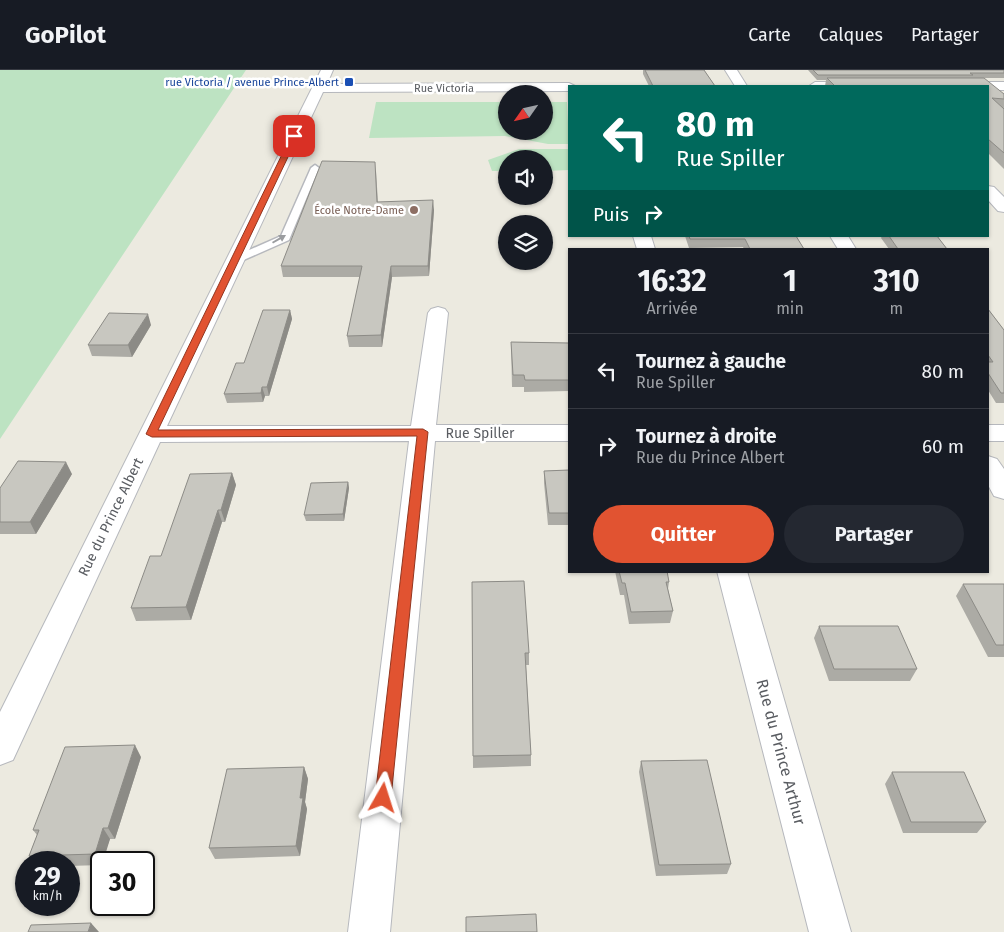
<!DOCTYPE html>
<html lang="fr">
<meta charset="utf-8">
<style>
:root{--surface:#171b24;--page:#242831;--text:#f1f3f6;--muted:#9ea1a6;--line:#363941;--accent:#e15331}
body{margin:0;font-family:"Fira Sans",sans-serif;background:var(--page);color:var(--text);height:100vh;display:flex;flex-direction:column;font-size:19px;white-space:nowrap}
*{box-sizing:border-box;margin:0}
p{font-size:16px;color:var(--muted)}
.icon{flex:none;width:28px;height:28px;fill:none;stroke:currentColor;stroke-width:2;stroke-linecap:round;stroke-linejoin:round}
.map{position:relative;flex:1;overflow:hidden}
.side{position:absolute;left:568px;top:178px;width:421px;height:325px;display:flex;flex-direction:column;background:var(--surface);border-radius:0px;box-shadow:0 1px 4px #0004}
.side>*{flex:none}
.top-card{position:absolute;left:568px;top:15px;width:421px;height:152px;border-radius:0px;box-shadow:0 1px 4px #0004;background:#00695c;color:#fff;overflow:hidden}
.needle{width:32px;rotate:236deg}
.controls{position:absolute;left:498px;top:15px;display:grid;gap:10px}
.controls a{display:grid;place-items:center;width:55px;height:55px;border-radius:50%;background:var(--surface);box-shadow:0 1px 4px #0004;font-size:25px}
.speed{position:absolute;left:15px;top:781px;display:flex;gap:10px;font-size:25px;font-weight:700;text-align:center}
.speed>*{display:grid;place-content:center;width:65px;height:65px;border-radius:50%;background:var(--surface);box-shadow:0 1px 4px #0004;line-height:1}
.speed small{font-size:12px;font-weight:400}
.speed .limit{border:2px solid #111;border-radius:8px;background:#fff;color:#111}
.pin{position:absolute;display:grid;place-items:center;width:42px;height:42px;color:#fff;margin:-21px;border-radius:10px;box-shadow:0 2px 8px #0006}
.me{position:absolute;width:55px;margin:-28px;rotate:6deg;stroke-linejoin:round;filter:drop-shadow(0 0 4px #0008)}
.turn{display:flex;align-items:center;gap:18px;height:105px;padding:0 25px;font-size:22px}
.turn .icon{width:65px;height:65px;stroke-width:2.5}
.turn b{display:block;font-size:35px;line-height:42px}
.then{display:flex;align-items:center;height:48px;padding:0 25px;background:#0003;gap:10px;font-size:19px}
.eta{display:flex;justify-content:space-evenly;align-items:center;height:85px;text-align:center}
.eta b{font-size:30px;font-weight:700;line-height:35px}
.button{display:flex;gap:10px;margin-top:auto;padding:10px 25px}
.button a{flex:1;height:58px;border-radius:30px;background:var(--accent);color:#fff;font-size:20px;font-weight:700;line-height:58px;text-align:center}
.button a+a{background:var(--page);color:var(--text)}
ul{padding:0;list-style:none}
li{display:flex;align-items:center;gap:15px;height:75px;padding:0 25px;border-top:1px solid var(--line)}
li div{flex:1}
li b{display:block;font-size:19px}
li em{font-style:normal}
header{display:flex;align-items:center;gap:30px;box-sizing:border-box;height:70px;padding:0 25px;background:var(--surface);border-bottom:1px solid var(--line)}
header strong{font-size:24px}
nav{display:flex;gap:28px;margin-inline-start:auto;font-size:18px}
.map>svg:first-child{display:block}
.green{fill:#bde3c2}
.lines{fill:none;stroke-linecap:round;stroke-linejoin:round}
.lane-casing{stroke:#b6b8bd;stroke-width:3}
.street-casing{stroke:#b6b8bd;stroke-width:2}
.lane{fill:#fff;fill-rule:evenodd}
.street{fill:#fff;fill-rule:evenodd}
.wall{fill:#acaba5}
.shaded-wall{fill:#8c8b86}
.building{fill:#c8c7c0;stroke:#8c8b86}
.oneway{fill:#9b9da0}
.route{fill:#e15331;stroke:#923620}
.transit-dot{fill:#1a4fb4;stroke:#fff;stroke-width:2}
.education-dot{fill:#8d6e63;stroke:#fff;stroke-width:2}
.labels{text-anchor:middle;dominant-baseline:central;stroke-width:5;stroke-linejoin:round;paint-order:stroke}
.far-transit-label{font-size:11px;fill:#164399;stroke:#fff;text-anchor:end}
.far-street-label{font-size:11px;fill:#595c61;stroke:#fff}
.far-education-label{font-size:11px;fill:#785e54;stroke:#fff;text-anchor:end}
.street-label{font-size:14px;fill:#595c61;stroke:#fff}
.near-street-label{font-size:16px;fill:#595c61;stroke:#fff}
</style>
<header>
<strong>GoPilot</strong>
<nav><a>Carte</a><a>Calques</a><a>Partager</a></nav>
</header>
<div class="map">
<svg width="1004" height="862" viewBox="0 0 1004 862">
<rect width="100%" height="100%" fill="#eceae0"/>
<path class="green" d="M 0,0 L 246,0 L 0,369 Z
M 376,32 L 506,32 L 506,61 L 544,61 L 544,32 L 567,32 L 569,74 L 548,74 L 505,66 L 369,68 Z
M 519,79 L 569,79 L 569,100 L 544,101 L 544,89 L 506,89 L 506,101 L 492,101 L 488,90 Z"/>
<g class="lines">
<defs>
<path id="lane" d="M 315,95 L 319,98 L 289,170 L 239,192 L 231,192 L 230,190 L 231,188 L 281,166 L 311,98 Z"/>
<path id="street" d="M 321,0 L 333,0 L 327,14 L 569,13 L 575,16 L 569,16 L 569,21 L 323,22 L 167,356 L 411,356 L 428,243 L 431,239 L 438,237 L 445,239 L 448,243 L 436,355 L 569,355 L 569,371 L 435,371 L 390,862 L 348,862 L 409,371 L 160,372 L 13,690 L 0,695 L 0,642 Z
M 725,0 L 737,0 L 747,16 L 735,16 Z
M 815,12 L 861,12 L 867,16 L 809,16 Z
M 957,12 L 1004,12 L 1004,20 L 988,20 L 988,16 L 951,16 Z
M 988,116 L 994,117 L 1004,127 L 1004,142 L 998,141 L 988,130 Z
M 633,166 L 651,166 L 655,179 L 637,179 Z
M 830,166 L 848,166 L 856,179 L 838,179 Z
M 988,355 L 1004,355 L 1004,371 L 988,371 Z
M 988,386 L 997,389 L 1004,399 L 1004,429 L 994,426 L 988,415 Z
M 717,501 L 747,501 L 851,862 L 809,862 Z"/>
</defs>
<use href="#lane" class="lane-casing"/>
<use href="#street" class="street-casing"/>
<use href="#lane" class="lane"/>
<use href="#street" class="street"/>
</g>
<path class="wall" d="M 643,0 L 704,0 L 715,16 L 649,16 L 643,4 Z
M 808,0 L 1004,0 L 1004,8 L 972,8 L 1004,24 L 1004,99 L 988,83 L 988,16 L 825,16 L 826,10 L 817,10 Z
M 376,101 L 378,132 L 434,140 L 429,206 L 392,207 L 382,277 L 349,277 L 347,266 L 360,207 L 283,207 L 281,196 Z
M 685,166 L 796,166 L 804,179 L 744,179 L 743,177 L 689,178 Z
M 882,166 L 937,166 L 947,179 L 889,179 L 881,168 Z
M 988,239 L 1004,260 L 1004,333 L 996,333 L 988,320 Z
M 290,240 L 292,249 L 269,326 L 265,326 L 263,332 L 227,333 L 224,324 L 244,293 Z
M 151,255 L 132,287 L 92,286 L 88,275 Z
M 511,272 L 569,273 L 569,321 L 524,322 L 524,317 L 512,317 Z
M 569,400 L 569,455 L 548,455 L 544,413 L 544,401 Z
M 232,403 L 236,415 L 225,452 L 222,452 L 191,550 L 136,551 L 131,538 Z
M 72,404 L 36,464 L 0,464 L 0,418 Z
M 348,412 L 349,418 L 344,451 L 306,451 L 304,445 Z
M 615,501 L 667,501 L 669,512 L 668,519 L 673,541 L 670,553 L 629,554 L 624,525 L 620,525 Z
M 472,512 L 529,583 L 529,595 L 526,595 L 531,685 L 531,696 L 473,698 Z
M 963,514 L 1004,514 L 1004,587 L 988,587 L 956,526 Z
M 819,556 L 917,599 L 910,611 L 829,611 L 814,568 Z
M 141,687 L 115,769 L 110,769 L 101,792 L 101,795 L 69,796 L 69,792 L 34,792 L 29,786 L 37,765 L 33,760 Z
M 641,691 L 731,794 L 727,804 L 656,806 L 639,702 Z
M 304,697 L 308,709 L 305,732 L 307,739 L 300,786 L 215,789 L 209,778 Z
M 892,702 L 986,752 L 977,763 L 903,763 L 885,714 Z"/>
<path class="shaded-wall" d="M 433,130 L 434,140 L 429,206 L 428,196 Z
M 391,196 L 392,207 L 382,277 L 381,265 Z
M 290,240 L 292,249 L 269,326 L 267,317 Z
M 148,244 L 151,255 L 132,287 L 128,275 Z
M 262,317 L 265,326 L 263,332 L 261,323 Z
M 66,392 L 72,404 L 36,464 L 30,452 Z
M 232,403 L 236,415 L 225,452 L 221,440 Z
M 348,412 L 349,418 L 344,451 L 343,444 Z
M 218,440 L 222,452 L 191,550 L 186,537 Z
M 135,675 L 141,687 L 115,769 L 108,758 Z
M 304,697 L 308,709 L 305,732 L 307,739 L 300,786 L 296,776 L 300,728 Z
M 103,758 L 110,769 L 103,792 L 101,793 L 95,784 Z
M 91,853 L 99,862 L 88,862 Z"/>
<path class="building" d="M 645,0 L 704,0 L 715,16 L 653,16 Z
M 813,0 L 1004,0 L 1004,3 L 970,3 L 973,5 L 818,5 Z
M 827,8 L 984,8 L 1004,24 L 1004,29 L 992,28 L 1004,39 L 1004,83 L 988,69 L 988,16 L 835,16 Z
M 322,91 L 375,92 L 377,132 L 433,130 L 428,196 L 391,196 L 381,265 L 347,266 L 362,196 L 281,196 Z
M 689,166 L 796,166 L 804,179 L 750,179 L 745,169 L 690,169 Z
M 889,166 L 937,166 L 947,179 L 898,179 Z
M 988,239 L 1004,260 L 1004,323 L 1001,323 L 988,303 L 988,292 L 993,292 L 988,285 Z
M 263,240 L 290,240 L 267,317 L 262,317 L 261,323 L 224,324 L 236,293 L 244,293 Z
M 109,243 L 148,244 L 128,275 L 88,275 Z
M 511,272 L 569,273 L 569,310 L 525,310 L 524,305 L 513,305 Z
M 18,391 L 66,392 L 30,452 L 0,452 L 0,418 Z
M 569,400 L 569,443 L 549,443 L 544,401 Z
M 232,403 L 221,440 L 218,440 L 186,537 L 131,538 L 150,486 L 161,486 L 190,404 Z
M 348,412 L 343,444 L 304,445 L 311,413 Z
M 619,501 L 667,501 L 669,512 L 666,512 L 673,541 L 631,542 L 625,513 L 622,513 Z
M 524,511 L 529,583 L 525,583 L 531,685 L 473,686 L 472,512 Z
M 963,514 L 1004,514 L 1004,575 L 996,575 Z
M 819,556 L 898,556 L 917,599 L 834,599 Z
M 135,675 L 108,758 L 103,758 L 95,784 L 29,786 L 39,760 L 33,760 L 65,677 Z
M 707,690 L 731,794 L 659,795 L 641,691 Z
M 304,697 L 300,728 L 303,728 L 296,776 L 209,778 L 227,699 Z
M 892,702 L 964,702 L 986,752 L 911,752 Z
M 536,844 L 537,862 L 466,862 L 466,847 Z
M 91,853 L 88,862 L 28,862 L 31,855 Z"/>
<defs><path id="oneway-solid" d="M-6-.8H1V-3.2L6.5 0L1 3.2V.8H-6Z" transform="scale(1.25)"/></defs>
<use class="oneway" href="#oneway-solid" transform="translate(279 169) rotate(-30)"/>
<path class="route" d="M 294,64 L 298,66 L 158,360 L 423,359 L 428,362 L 391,728 L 389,733 L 383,735 L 378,733 L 375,728 L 417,366 L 152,367 L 146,364 L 291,66 Z"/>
<rect class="transit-dot" x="344" y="7" width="10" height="10" rx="2.5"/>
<circle class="education-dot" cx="414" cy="140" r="5"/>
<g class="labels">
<g class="far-transit-label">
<text x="339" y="12">rue Victoria / avenue Prince-Albert</text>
</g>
<g class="far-street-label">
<text x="444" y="18">Rue Victoria</text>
</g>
<g class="far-education-label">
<text x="404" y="140">École Notre-Dame</text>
</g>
<g class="street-label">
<text x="480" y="363">Rue Spiller</text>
<text transform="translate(111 447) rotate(-64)">Rue du Prince Albert</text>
</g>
<g class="near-street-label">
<text transform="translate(781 682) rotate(75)">Rue du Prince Arthur</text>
</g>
</g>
</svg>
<div class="controls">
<a><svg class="needle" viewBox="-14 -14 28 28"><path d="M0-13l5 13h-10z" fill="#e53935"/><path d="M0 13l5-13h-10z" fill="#9ea1a6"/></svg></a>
<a><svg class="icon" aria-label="sound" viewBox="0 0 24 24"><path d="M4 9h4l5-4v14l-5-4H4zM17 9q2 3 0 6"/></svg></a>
<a><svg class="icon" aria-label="layers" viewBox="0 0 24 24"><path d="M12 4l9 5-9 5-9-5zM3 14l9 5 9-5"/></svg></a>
</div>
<div class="speed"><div>29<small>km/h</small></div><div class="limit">30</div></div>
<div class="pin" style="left:294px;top:66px;background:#d93025"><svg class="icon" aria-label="arrive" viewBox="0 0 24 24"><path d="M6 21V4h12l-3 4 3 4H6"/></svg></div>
<svg class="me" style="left:383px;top:728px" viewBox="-20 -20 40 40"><path d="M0-17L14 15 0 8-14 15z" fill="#e15331" stroke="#fff" stroke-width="4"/></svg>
<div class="top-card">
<div class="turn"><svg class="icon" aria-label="left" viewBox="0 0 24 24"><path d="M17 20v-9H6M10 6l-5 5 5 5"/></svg><div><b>80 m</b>Rue Spiller</div></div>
<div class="then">Puis<svg class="icon" aria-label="right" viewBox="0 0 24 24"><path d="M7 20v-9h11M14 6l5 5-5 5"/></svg></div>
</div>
<section class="side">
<div class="eta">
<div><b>16:32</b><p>Arrivée</p></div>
<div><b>1</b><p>min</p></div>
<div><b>310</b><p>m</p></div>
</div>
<ul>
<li><svg class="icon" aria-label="left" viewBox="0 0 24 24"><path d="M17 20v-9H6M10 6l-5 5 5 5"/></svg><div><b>Tournez à gauche</b><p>Rue Spiller</p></div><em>80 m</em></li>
<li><svg class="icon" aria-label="right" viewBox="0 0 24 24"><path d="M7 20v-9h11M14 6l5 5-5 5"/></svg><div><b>Tournez à droite</b><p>Rue du Prince Albert</p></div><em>60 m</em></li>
</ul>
<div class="button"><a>Quitter</a><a>Partager</a></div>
</section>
</div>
